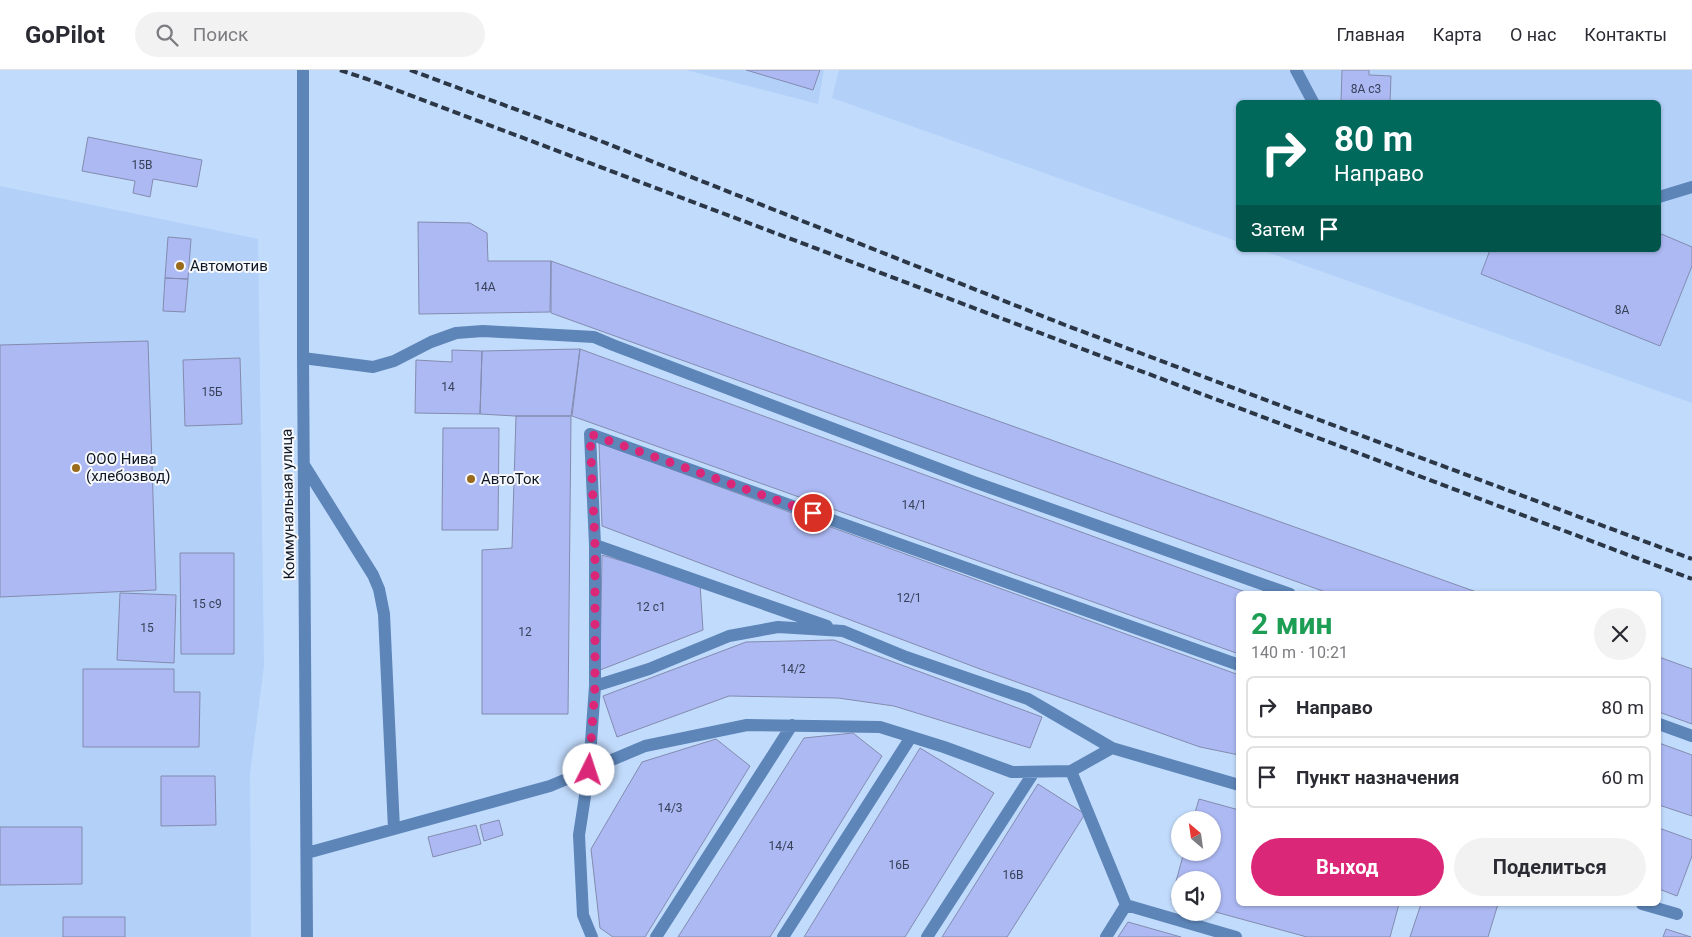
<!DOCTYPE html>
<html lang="ru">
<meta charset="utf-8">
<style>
:root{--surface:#fff;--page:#f2f2f3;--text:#2b2b33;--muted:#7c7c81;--line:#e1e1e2;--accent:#db2777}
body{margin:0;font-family:Roboto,sans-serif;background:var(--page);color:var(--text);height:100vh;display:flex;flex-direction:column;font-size:19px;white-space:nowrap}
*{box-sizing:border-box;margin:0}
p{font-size:16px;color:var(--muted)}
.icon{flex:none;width:28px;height:28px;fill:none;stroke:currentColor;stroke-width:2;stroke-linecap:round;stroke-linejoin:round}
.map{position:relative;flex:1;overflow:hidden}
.side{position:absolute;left:1236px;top:521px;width:425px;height:315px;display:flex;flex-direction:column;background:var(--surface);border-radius:8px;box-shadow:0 1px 4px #0004}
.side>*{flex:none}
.hud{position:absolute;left:1236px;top:30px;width:425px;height:152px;border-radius:8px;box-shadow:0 1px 4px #0004;background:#00695c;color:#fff;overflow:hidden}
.needle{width:32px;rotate:331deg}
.fabs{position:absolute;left:1171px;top:741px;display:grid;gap:10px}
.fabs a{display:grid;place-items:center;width:50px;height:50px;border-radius:50%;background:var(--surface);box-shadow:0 1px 4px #0004;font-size:25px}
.pin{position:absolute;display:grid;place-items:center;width:42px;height:42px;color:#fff;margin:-21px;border:2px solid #fff;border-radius:50%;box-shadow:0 1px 5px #0007}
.me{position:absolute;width:55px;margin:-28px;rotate:4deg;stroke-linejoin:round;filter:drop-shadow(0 0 4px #0008)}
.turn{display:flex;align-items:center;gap:18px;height:105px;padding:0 15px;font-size:22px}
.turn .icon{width:65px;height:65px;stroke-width:2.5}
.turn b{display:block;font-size:35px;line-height:42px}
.then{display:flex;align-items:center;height:48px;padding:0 15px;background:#0003;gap:10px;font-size:19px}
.round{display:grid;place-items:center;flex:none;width:52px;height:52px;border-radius:26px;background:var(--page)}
.headline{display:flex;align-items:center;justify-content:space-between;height:85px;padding:0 15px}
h1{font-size:30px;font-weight:700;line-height:38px;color:#1e9e55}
.action{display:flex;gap:10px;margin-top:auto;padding:10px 15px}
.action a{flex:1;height:58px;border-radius:30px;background:var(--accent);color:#fff;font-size:20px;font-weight:700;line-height:58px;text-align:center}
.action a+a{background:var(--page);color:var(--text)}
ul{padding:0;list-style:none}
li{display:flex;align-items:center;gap:15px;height:62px;margin:0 10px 8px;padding:0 5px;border:2px solid var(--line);border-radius:8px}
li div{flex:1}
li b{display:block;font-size:19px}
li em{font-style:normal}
header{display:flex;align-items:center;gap:30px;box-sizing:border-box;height:70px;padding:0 25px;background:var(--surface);border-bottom:1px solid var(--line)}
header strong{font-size:24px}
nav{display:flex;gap:28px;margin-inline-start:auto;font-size:18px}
.search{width:350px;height:45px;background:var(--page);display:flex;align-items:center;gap:12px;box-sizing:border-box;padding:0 18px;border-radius:28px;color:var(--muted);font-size:19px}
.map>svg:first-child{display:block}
.built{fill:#b3d0f8}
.building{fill:#adb9f3;stroke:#838baf}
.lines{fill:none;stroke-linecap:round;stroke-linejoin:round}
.minor{stroke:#5d85b8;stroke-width:12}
.rail{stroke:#2b3746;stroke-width:4;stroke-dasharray:8 4;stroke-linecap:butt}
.route{stroke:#db2777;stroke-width:9;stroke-dasharray:0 16.2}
.poi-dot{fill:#9a6b1c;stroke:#f7f9fd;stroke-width:2}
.labels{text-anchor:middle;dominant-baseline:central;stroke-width:4;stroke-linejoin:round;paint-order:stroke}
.number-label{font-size:12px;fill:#364058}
.poi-label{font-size:15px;fill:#0f1824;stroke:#f7f9fd;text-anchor:start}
.street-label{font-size:15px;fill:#0f1824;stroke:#f7f9fd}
</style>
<header>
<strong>GoPilot</strong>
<div class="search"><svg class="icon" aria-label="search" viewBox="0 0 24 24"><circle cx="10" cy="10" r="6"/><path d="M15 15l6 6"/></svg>Поиск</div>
<nav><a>Главная</a><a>Карта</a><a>О нас</a><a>Контакты</a></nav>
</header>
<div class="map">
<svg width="1692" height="867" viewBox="0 0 1692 867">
<rect width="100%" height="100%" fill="#c1dbfc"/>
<path class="built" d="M 686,0 L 824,0 L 818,34 Z
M 839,0 L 1692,0 L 1692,333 L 1261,180 L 1659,180 L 1659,32 L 1239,32 L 1239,172 L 832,28 Z
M 0,116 L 258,169 L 264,596 L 250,703 L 251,867 L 0,867 Z"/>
<path class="building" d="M 746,0 L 820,0 L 813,20 Z
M 1342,0 L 1369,0 L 1369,5 L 1391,6 L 1390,32 L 1341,32 Z
M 88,67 L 202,90 L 197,117 L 153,109 L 150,127 L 133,123 L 135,111 L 82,101 Z
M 418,152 L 470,153 L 487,163 L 488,191 L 551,191 L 550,242 L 419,244 Z
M 1659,163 L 1692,177 L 1692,196 L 1660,276 L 1481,204 L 1490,180 L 1659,180 Z
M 168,167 L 191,169 L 188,209 L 165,208 Z
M 551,191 L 1482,524 L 1331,524 L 551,243 Z
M 165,208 L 188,209 L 185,242 L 163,241 Z
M 148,271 L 156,520 L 0,527 L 0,275 Z
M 580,279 L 1251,524 L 1239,524 L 1239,584 L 572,346 Z
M 580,279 L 571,346 L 515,346 L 480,344 L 482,281 Z
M 452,280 L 482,281 L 480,344 L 415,343 L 416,290 L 452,292 Z
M 240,288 L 242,354 L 185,356 L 183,290 Z
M 516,346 L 571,346 L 568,644 L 482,644 L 482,480 L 512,478 Z
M 443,358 L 499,358 L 498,460 L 442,460 Z
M 599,373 L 1239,605 L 1239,685 L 1200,677 L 980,599 L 602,456 Z
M 180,483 L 234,483 L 234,584 L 181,584 Z
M 602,485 L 700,514 L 703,560 L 600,600 Z
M 120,523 L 176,525 L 174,593 L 117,590 Z
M 834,570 L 1042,647 L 1030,678 L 894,636 L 838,628 L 729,626 L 617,667 L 603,626 L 746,572 Z
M 1659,587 L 1692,599 L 1692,654 L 1659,642 Z
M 83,599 L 174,599 L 174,622 L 200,622 L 199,677 L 83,677 Z
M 853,663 L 882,686 L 770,867 L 678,867 L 804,668 Z
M 716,669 L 750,696 L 645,867 L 613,867 L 600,858 L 591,779 L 642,692 Z
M 1659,673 L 1692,685 L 1692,746 L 1659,735 Z
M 920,678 L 994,723 L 905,867 L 804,867 Z
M 161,706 L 215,706 L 216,755 L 161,756 Z
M 1038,714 L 1085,744 L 1007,867 L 942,867 Z
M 1199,729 L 1239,740 L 1239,834 L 1399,834 L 1390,867 L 1307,867 L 1212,841 L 1212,810 L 1180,810 L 1180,832 L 1171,830 L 1184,782 L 1212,782 L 1212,750 L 1193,750 Z
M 499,750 L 503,765 L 484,771 L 480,755 Z
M 476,755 L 481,774 L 433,787 L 428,767 Z
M 0,757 L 82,757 L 82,814 L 0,815 Z
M 1659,758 L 1692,770 L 1692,786 L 1677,826 L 1659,819 Z
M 1421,834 L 1498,834 L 1488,867 L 1410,867 Z
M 63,847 L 125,847 L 125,867 L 63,867 Z
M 1128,852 L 1181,867 L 1118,867 Z
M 1666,859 L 1691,867 L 1663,867 Z"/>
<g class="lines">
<path class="minor" d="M 303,0 L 303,288 L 307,867
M 1296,0 L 1313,32
M 1659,127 L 1692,117
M 303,288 L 373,297 L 394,291 L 431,272 L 456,263 L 483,261 L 594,267 L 613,275 L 974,412 L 1290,524
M 304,395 L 373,505 L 379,519 L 384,544 L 394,759
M 595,475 L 590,364 L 1239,595
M 595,616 L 595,475 L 827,556
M 1659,654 L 1692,666
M 1071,701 L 1126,835
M 307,783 L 550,716 L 645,676 L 747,655 L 880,657 L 944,677 L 1012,702 L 1071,701 L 1112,678 L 1239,715
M 1642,834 L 1677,844
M 1126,835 L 1236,867
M 592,867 L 583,845 L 579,765 L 589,700 L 595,616 L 649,599 L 729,566 L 778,557 L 843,561 L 906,587 L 1028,629 L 1112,678
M 656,867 L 792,655
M 783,867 L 911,667
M 927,867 L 1034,702
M 1106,867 L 1126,835"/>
<path class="rail" d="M 340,0 L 367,9 L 1692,509
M 410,0 L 598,70 L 1065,255 L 1692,489"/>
</g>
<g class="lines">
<path class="route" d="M 589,700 L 595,616 L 595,475 L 590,364 L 813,443"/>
</g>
<g class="poi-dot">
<circle cx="180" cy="196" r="5"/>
<circle cx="76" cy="398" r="5"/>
<circle cx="471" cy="409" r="5"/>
</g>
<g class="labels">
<g class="number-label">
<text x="1366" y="19">8А с3</text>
<text x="142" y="95">15В</text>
<text x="485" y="217">14А</text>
<text x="1622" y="240">8А</text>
<text x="448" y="317">14</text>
<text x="212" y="322">15Б</text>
<text x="914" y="435">14/1</text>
<text x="909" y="528">12/1</text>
<text x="207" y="534">15 с9</text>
<text x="651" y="537">12 с1</text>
<text x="147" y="558">15</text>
<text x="525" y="562">12</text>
<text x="793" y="599">14/2</text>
<text x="670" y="738">14/3</text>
<text x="781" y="776">14/4</text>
<text x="899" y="795">16Б</text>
<text x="1013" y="805">16В</text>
</g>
<g class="poi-label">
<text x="190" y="196">Автомотив</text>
<text x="86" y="389">ООО Нива<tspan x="86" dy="17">(хлебозвод)</tspan></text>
<text x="481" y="409">АвтоТок</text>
</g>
<g class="street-label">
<text transform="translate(288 434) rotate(-91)">Коммунальная улица</text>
</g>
</g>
</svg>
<div class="fabs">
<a><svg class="needle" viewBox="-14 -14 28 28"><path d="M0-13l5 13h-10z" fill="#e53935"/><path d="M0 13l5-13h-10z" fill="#7c7c81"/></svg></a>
<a><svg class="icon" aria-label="sound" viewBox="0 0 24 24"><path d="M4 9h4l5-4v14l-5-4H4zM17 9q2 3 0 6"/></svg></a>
</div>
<div class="pin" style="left:813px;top:443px;background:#d93025"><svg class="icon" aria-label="arrive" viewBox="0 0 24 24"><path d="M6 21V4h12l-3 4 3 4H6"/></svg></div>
<svg class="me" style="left:589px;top:700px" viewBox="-20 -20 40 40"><circle r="19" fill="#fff"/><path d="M0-13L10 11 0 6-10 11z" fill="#db2777"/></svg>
<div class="hud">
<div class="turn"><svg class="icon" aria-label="right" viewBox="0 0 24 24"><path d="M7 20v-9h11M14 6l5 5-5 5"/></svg><div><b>80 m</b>Направо</div></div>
<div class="then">Затем<svg class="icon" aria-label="arrive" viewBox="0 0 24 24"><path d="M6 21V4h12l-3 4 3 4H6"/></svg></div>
</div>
<section class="side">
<div class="headline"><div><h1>2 мин</h1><p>140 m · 10:21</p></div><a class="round"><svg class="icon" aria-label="close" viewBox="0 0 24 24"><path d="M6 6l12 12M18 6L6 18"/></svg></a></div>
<ul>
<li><svg class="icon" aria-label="right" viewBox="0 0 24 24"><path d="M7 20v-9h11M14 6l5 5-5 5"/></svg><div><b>Направо</b></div><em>80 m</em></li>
<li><svg class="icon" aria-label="arrive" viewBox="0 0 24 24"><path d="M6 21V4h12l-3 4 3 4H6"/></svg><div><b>Пункт назначения</b></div><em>60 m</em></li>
</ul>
<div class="action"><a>Выход</a><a>Поделиться</a></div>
</section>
</div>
